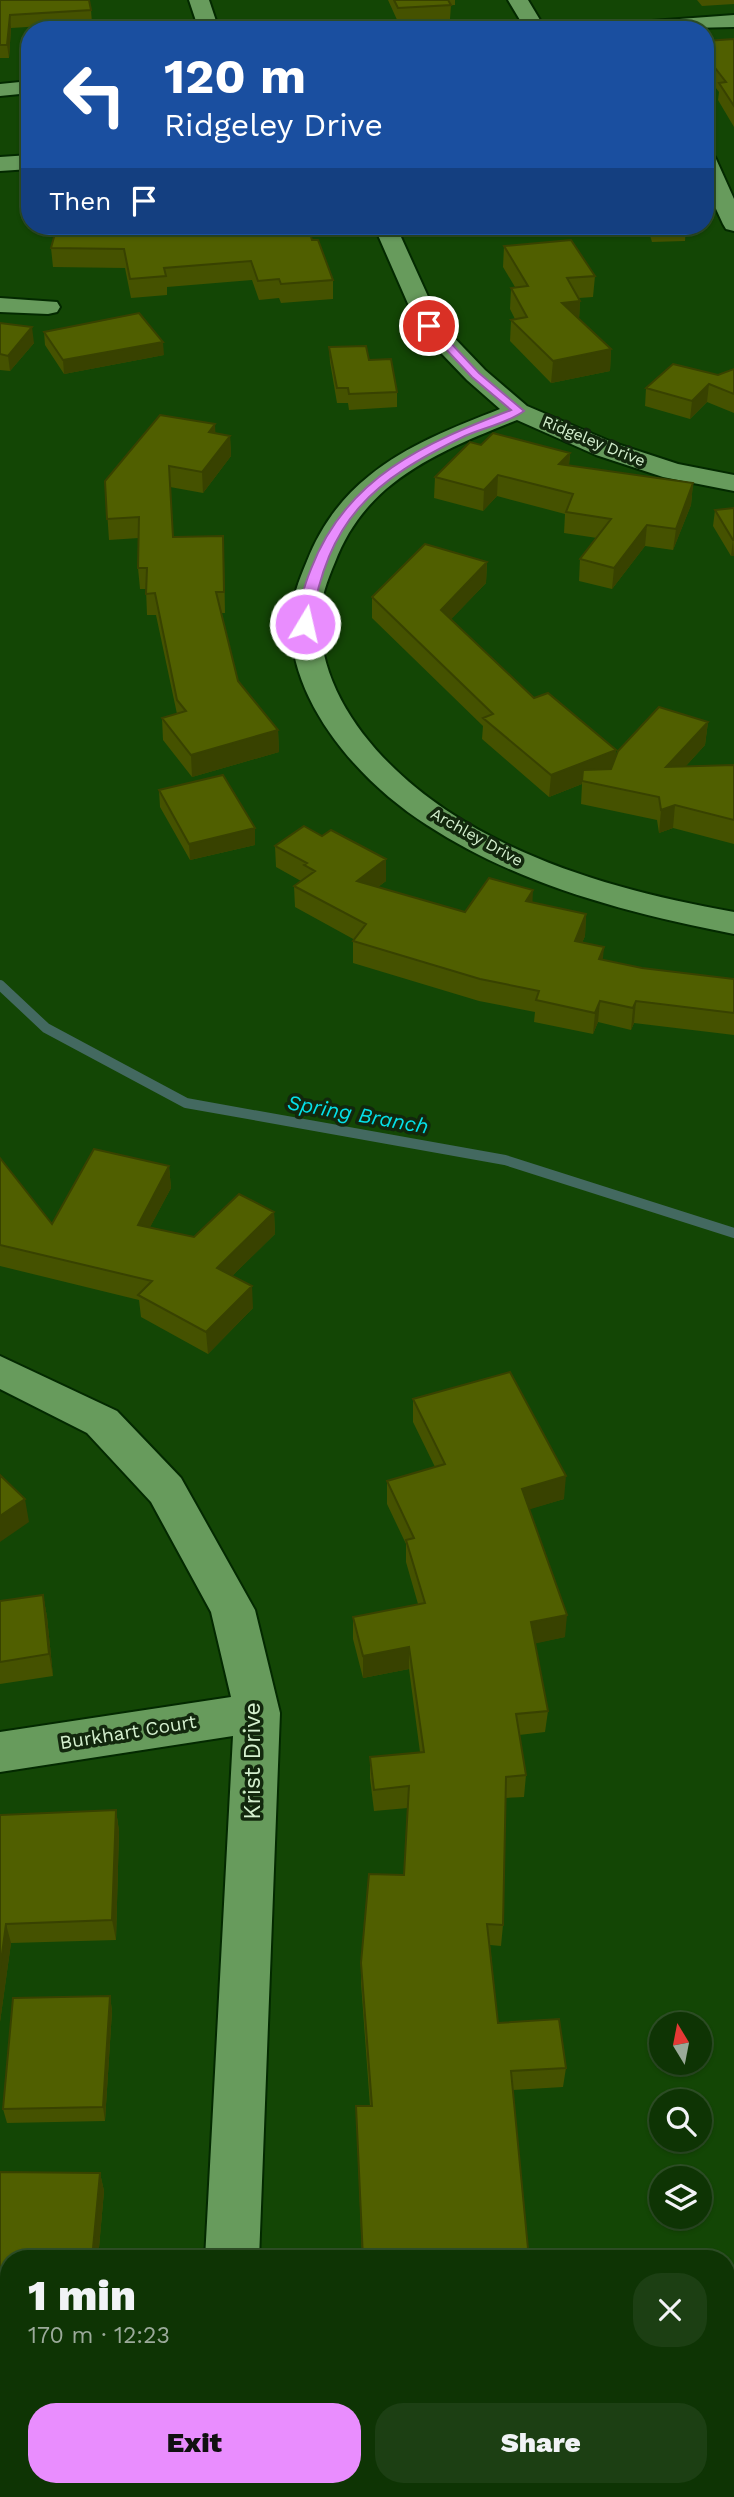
<!DOCTYPE html>
<meta charset="utf-8">
<style>
:root{--surface:#0e3404;--page:#1c3f13;--text:#f1f3f6;--muted:#9baa9a;--line:#2e4f26;--accent:#e98dfe}
body{margin:0;font-family:"Work Sans",sans-serif;background:var(--page);color:var(--text);height:100vh;display:flex;flex-direction:column;font-size:26px;white-space:nowrap}
*{box-sizing:border-box;margin:0}
p{font-size:23px;color:var(--muted)}
.icon{flex:none;width:38px;height:38px;fill:none;stroke:currentColor;stroke-width:2;stroke-linecap:round;stroke-linejoin:round}
.map{position:relative;flex:1;overflow:hidden}
.sheet{position:absolute;left:0px;top:2250px;width:735px;height:247px;display:flex;flex-direction:column;background:var(--surface);border-radius:28px 28px 0 0;box-shadow:0 2px 5px #0004,0 0 0 2px var(--line)}
.sheet>*{flex:none}
.banner{position:absolute;left:21px;top:21px;width:693px;height:214px;border-radius:28px;box-shadow:0 2px 5px #0004,0 0 0 2px var(--line);background:#1a4fa0;color:#fff;overflow:hidden}
.needle{width:46px;rotate:350deg}
.buttons{position:absolute;left:649px;top:2012px;display:grid;gap:14px}
.buttons a{display:grid;place-items:center;width:63px;height:63px;border-radius:50%;background:var(--surface);box-shadow:0 2px 5px #0004,0 0 0 2px var(--line);font-size:35px}
.pin{position:absolute;display:grid;place-items:center;width:60px;height:60px;color:#fff;margin:-30px;border:4px solid #fff;border-radius:50%;box-shadow:0 2px 7px #0007}
.me{position:absolute;width:77px;margin:-38px;rotate:9deg;stroke-linejoin:round;filter:drop-shadow(0 0 5px #0008)}
.turn{display:flex;align-items:center;gap:24px;height:147px;padding:0 28px;font-size:32px}
.turn .icon{width:91px;height:91px;stroke-width:2.5}
.turn b{display:block;font-size:49px;line-height:60px}
.then{display:flex;align-items:center;height:66px;padding:0 28px;background:#0003;gap:14px;font-size:26px}
.round{display:grid;place-items:center;flex:none;width:74px;height:74px;border-radius:28px;background:var(--page)}
.overview{display:flex;align-items:center;justify-content:space-between;height:119px;padding:0 28px}
h1{font-size:42px;font-weight:800;line-height:52px}
.action{display:flex;gap:14px;margin-top:auto;padding:14px 28px}
.action a{flex:1;height:80px;border-radius:28px;background:var(--accent);color:#111;font-size:28px;font-weight:800;line-height:80px;text-align:center}
.action a+a{background:var(--page);color:var(--text)}
.map>svg:first-child{display:block}
.lines{fill:none;stroke-linecap:round;stroke-linejoin:round}
.stream{stroke:#436960;stroke-width:10}
.minor-casing{stroke:#032900;stroke-width:4}
.tertiary-casing{stroke:#032900;stroke-width:4}
.secondary-casing{stroke:#032900;stroke-width:4}
.minor{fill:#679b5c;fill-rule:evenodd}
.tertiary{fill:#679b5c;fill-rule:evenodd}
.secondary{fill:#679b5c;fill-rule:evenodd}
.wall{fill:#455200}
.shaded-wall{fill:#384200}
.building{fill:#505f00;stroke:#384200;stroke-width:2}
.route{fill:#e98dfe;stroke:#975ca5;stroke-width:2}
.labels{text-anchor:middle;dominant-baseline:central;stroke-width:7;stroke-linejoin:round;paint-order:stroke}
.far-street-label{font-size:16px;fill:#d5f0cf;stroke:#12270d}
.street-label{font-size:19px;fill:#d5f0cf;stroke:#12270d}
.water-label{font-size:21px;font-style:italic;fill:#05e0e9;stroke:#12270d}
.near-street-label{font-size:23px;fill:#d5f0cf;stroke:#12270d}
</style>
<div class="map">
<svg width="734" height="2497" viewBox="0 0 734 2497">
<rect width="100%" height="100%" fill="#134605"/>
<g class="lines">
<path class="stream" d="M 0,985 L 46,1028 L 186,1103 L 505,1160 L 734,1233"/>
<defs>
<path id="minor" d="M 508,0 L 528,0 L 546,30 L 526,30 Z
M 705,152 L 713,154 L 716,159 L 734,199 L 734,231 L 726,229 L 723,224 L 705,185 Z
M 30,155 L 30,169 L 0,171 L 0,157 Z
M 374,226 L 396,226 L 440,323 L 485,370 L 527,406 L 614,443 L 678,464 L 734,475 L 734,491 L 663,477 L 596,455 L 517,420 C 472,438 424,457 386,489 C 363,509 346,533 335,562 C 327,581 319,602 320,623 C 322,702 384,768 446,810 C 532,867 634,894 734,912 L 734,934 C 627,913 519,885 427,825 C 361,783 290,704 291,622 C 291,600 299,580 307,561 C 320,528 341,498 369,476 C 407,445 454,427 500,409 L 467,380 L 420,331 Z
M 0,298 L 57,302 L 60,307 L 57,312 L 48,314 L 0,312 Z
M 0,1356 L 117,1411 L 181,1478 L 255,1610 L 280,1713 L 259,2259 L 205,2259 L 233,1736 L 0,1772 L 0,1732 L 231,1697 L 211,1612 L 151,1502 L 87,1433 L 0,1389 Z
M 9,2457 L 9,2488 L 37,2488 L 33,2497 L 0,2497 L 0,2458 Z"/>
<path id="tertiary" d="M 189,0 L 209,0 L 219,30 L 199,30 Z"/>
<path id="secondary" d="M 734,15 L 734,27 L 601,30 L 611,24 Z
M 30,81 L 30,93 L 0,96 L 0,84 Z"/>
</defs>
<use href="#minor" class="minor-casing"/>
<use href="#tertiary" class="tertiary-casing"/>
<use href="#secondary" class="secondary-casing"/>
<use href="#minor" class="minor"/>
<use href="#tertiary" class="tertiary"/>
<use href="#secondary" class="secondary"/>
</g>
<path class="wall" d="M 0,0 L 91,10 L 92,23 L 11,28 L 9,58 L 0,58 Z
M 388,0 L 455,0 L 455,5 L 451,5 L 450,19 L 398,22 Z
M 697,0 L 734,0 L 734,4 L 702,6 Z
M 734,39 L 734,127 L 718,100 L 719,92 L 705,74 L 705,41 Z
M 57,226 L 131,226 L 132,229 L 202,230 L 201,226 L 308,226 L 312,240 L 333,280 L 333,299 L 281,303 L 279,298 L 259,300 L 252,280 L 167,287 L 167,295 L 131,298 L 125,268 L 53,267 L 51,248 Z
M 451,226 L 492,226 L 492,235 L 457,237 Z
M 647,226 L 686,226 L 685,241 L 652,242 Z
M 504,246 L 595,276 L 593,297 L 579,298 L 580,301 L 579,319 L 611,349 L 610,371 L 551,383 L 510,341 L 511,320 L 515,319 L 510,309 L 511,288 L 515,287 L 503,267 Z
M 0,323 L 34,343 L 10,371 L 0,370 Z
M 44,332 L 164,355 L 64,374 L 45,345 Z
M 329,347 L 369,360 L 397,392 L 397,407 L 349,410 L 348,403 L 337,403 L 330,362 Z
M 734,369 L 734,413 L 707,402 L 690,419 L 645,406 L 646,388 L 718,375 Z
M 215,433 L 230,436 L 231,456 L 203,493 L 170,487 L 173,537 L 224,557 L 225,613 L 221,613 L 238,681 L 278,730 L 279,752 L 192,777 L 163,740 L 162,718 L 177,714 L 156,615 L 147,615 L 146,589 L 140,589 L 138,568 L 139,538 L 109,540 L 105,481 Z
M 481,445 L 570,453 L 569,466 L 693,483 L 691,505 L 673,550 L 645,546 L 612,589 L 579,581 L 580,559 L 597,538 L 564,533 L 565,514 L 497,496 L 483,511 L 434,498 L 435,477 Z
M 734,508 L 734,556 L 731,556 L 713,526 L 715,510 Z
M 487,562 L 486,583 L 451,619 L 534,698 L 616,750 L 615,758 L 708,722 L 705,745 L 685,767 L 734,765 L 734,844 L 673,828 L 659,833 L 657,820 L 581,804 L 582,784 L 549,797 L 482,739 L 483,726 L 372,618 L 372,597 Z
M 159,790 L 255,845 L 190,860 L 160,807 Z
M 322,836 L 386,859 L 386,881 L 378,887 L 465,912 L 532,903 L 586,914 L 585,936 L 582,943 L 603,960 L 642,968 L 734,979 L 734,1035 L 634,1023 L 631,1030 L 598,1022 L 593,1034 L 534,1022 L 535,1012 L 479,1001 L 353,963 L 353,941 L 355,940 L 295,907 L 294,886 L 301,881 L 276,867 L 275,846 Z
M 0,1158 L 52,1224 L 169,1166 L 171,1188 L 150,1227 L 194,1237 L 274,1212 L 275,1234 L 232,1276 L 253,1308 L 208,1354 L 141,1317 L 139,1300 L 0,1266 Z
M 413,1399 L 564,1499 L 529,1509 L 565,1637 L 535,1643 L 548,1711 L 545,1732 L 519,1735 L 526,1775 L 524,1797 L 505,1798 L 503,1925 L 501,1946 L 490,1945 L 498,2023 L 566,2068 L 563,2087 L 513,2090 L 529,2259 L 362,2259 L 356,2106 L 370,2106 L 361,1983 L 361,1963 L 404,1875 L 408,1808 L 374,1811 L 370,1778 L 370,1757 L 420,1752 L 409,1669 L 363,1678 L 353,1639 L 353,1617 L 418,1604 L 406,1562 L 406,1544 L 387,1504 L 387,1481 L 435,1467 L 413,1422 Z
M 43,1595 L 47,1617 L 53,1676 L 0,1684 L 0,1601 Z
M 116,1810 L 119,1831 L 116,1940 L 11,1943 L 0,2022 L 0,1815 Z
M 110,1996 L 112,2011 L 105,2121 L 7,2123 L 3,2109 Z
M 0,2172 L 100,2173 L 104,2191 L 98,2259 L 9,2259 L 9,2346 L 0,2346 Z"/>
<path class="shaded-wall" d="M 10,15 L 11,28 L 9,58 L 7,45 Z
M 580,301 L 579,321 L 562,303 Z
M 32,327 L 34,343 L 10,371 L 8,356 Z
M 163,342 L 164,355 L 64,374 L 63,360 Z
M 611,349 L 610,371 L 551,383 L 553,361 Z
M 709,384 L 707,402 L 690,419 L 692,401 Z
M 215,424 L 216,445 L 209,432 Z
M 230,436 L 231,456 L 203,493 L 202,472 Z
M 570,453 L 568,474 L 559,464 Z
M 498,475 L 497,496 L 483,511 L 484,490 Z
M 693,483 L 691,505 L 673,550 L 676,529 Z
M 647,525 L 645,546 L 612,589 L 614,568 Z
M 733,540 L 734,556 L 731,556 Z
M 487,562 L 486,583 L 440,631 L 441,610 Z
M 708,722 L 705,745 L 664,790 L 666,767 Z
M 278,730 L 279,752 L 192,777 L 191,755 Z
M 616,750 L 614,771 L 582,781 L 582,784 L 549,797 L 551,775 Z
M 675,805 L 673,828 L 659,833 L 661,810 Z
M 255,828 L 255,845 L 190,860 L 189,844 Z
M 386,859 L 386,881 L 357,902 L 357,881 Z
M 533,890 L 532,912 L 526,901 Z
M 586,914 L 585,936 L 573,963 L 575,941 Z
M 604,947 L 602,968 L 599,959 Z
M 600,1001 L 598,1022 L 593,1034 L 595,1013 Z
M 636,1001 L 634,1023 L 631,1030 L 633,1008 Z
M 169,1166 L 171,1188 L 140,1246 L 138,1225 Z
M 274,1212 L 275,1234 L 218,1290 L 217,1268 Z
M 252,1286 L 253,1308 L 208,1354 L 206,1332 Z
M 566,1476 L 564,1499 L 521,1512 L 522,1489 Z
M 25,1499 L 29,1522 L 0,1542 L 0,1516 Z
M 43,1595 L 47,1617 L 53,1676 L 49,1654 Z
M 567,1615 L 565,1637 L 529,1645 L 531,1622 Z
M 409,1647 L 409,1669 L 363,1678 L 363,1656 Z
M 116,1810 L 119,1831 L 116,1940 L 112,1920 Z
M 6,1924 L 11,1943 L 0,2022 L 0,1969 Z
M 110,1996 L 112,2011 L 105,2121 L 103,2107 Z
M 100,2173 L 104,2191 L 98,2259 L 92,2259 Z"/>
<path class="building" d="M 0,0 L 89,0 L 91,10 L 10,15 L 7,45 L 0,45 Z
M 394,0 L 448,0 L 451,5 L 398,8 Z
M 734,39 L 734,106 L 719,83 L 726,82 L 705,55 L 705,41 Z
M 57,226 L 130,226 L 129,229 L 205,230 L 204,226 L 308,226 L 312,240 L 318,240 L 333,280 L 281,284 L 279,279 L 258,281 L 251,261 L 164,268 L 166,276 L 130,279 L 124,249 L 51,248 Z
M 653,226 L 686,226 L 653,228 Z
M 571,240 L 595,276 L 567,278 L 580,301 L 562,303 L 611,349 L 553,361 L 511,320 L 527,317 L 511,288 L 528,286 L 504,246 Z
M 139,313 L 163,342 L 63,360 L 44,332 Z
M 0,323 L 32,327 L 8,356 L 0,354 Z
M 366,346 L 369,360 L 391,359 L 397,392 L 349,394 L 348,388 L 337,388 L 329,347 Z
M 673,364 L 718,375 L 734,369 L 734,394 L 709,384 L 692,401 L 646,388 Z
M 160,415 L 215,424 L 209,432 L 230,436 L 202,472 L 169,466 L 173,537 L 223,536 L 224,592 L 216,592 L 238,681 L 278,730 L 191,755 L 162,718 L 186,711 L 177,700 L 155,593 L 146,594 L 147,568 L 138,568 L 139,517 L 107,519 L 105,481 Z
M 493,433 L 570,453 L 559,464 L 693,483 L 676,529 L 647,525 L 614,568 L 580,559 L 611,519 L 566,512 L 573,494 L 498,475 L 484,490 L 435,477 L 470,442 L 481,445 Z
M 734,508 L 734,540 L 733,540 L 715,510 Z
M 425,544 L 487,562 L 441,610 L 534,698 L 548,693 L 616,750 L 551,775 L 483,718 L 493,714 L 372,597 Z
M 659,707 L 708,722 L 666,767 L 734,765 L 734,820 L 675,805 L 661,810 L 659,797 L 582,781 L 583,770 L 611,769 L 618,751 Z
M 223,775 L 255,828 L 189,844 L 159,790 Z
M 304,826 L 322,836 L 331,830 L 386,859 L 357,881 L 465,912 L 489,878 L 533,890 L 526,901 L 586,914 L 575,941 L 604,947 L 599,959 L 642,968 L 734,979 L 734,1013 L 636,1001 L 633,1008 L 600,1001 L 595,1013 L 536,1000 L 539,991 L 480,979 L 353,941 L 366,924 L 294,886 L 315,871 L 304,865 L 307,863 L 275,846 Z
M 94,1149 L 169,1166 L 138,1225 L 194,1237 L 239,1194 L 274,1212 L 217,1268 L 252,1286 L 206,1332 L 138,1295 L 152,1281 L 0,1245 L 0,1158 L 52,1224 Z
M 510,1372 L 566,1476 L 522,1489 L 567,1615 L 531,1622 L 548,1711 L 516,1714 L 526,1775 L 506,1777 L 503,1925 L 487,1924 L 498,2023 L 559,2019 L 566,2068 L 511,2071 L 529,2259 L 363,2259 L 356,2106 L 372,2106 L 361,1963 L 369,1874 L 404,1875 L 409,1786 L 374,1790 L 370,1757 L 424,1752 L 409,1647 L 363,1656 L 353,1617 L 425,1603 L 406,1540 L 414,1538 L 387,1481 L 445,1464 L 413,1399 Z
M 0,1475 L 25,1499 L 0,1516 Z
M 43,1595 L 49,1654 L 0,1662 L 0,1601 Z
M 116,1810 L 112,1920 L 6,1924 L 0,1969 L 0,1815 Z
M 110,1996 L 103,2107 L 3,2109 L 13,1998 Z
M 0,2172 L 100,2173 L 92,2259 L 9,2259 L 9,2329 L 0,2329 Z
M 391,2488 L 427,2488 L 430,2490 L 430,2488 L 519,2488 L 542,2497 L 389,2497 Z"/>
<path class="route" d="M 426,324 L 433,324 L 479,373 L 524,411 C 508,423 483,428 465,436 C 372,481 328,518 311,624 L 301,626 C 296,611 305,584 311,569 C 346,477 425,443 511,410 L 472,377 L 426,328 Z"/>
<g class="labels">
<g class="far-street-label">
<text transform="translate(594 441) rotate(22)">Ridgeley Drive</text>
<text transform="translate(477 837) rotate(29)">Archley Drive</text>
</g>
<g class="street-label">
<text transform="translate(128 1732) rotate(-9)">Burkhart Court</text>
</g>
<g class="water-label">
<text transform="translate(358 1114) rotate(10)">Spring Branch</text>
</g>
<g class="near-street-label">
<text transform="translate(252 1761) rotate(-90)">Krist Drive</text>
</g>
</g>
</svg>
<div class="buttons">
<a><svg class="needle" viewBox="-14 -14 28 28"><path d="M0-13l5 13h-10z" fill="#e53935"/><path d="M0 13l5-13h-10z" fill="#9baa9a"/></svg></a>
<a><svg class="icon" aria-label="search" viewBox="0 0 24 24"><circle cx="10" cy="10" r="6"/><path d="M15 15l6 6"/></svg></a>
<a><svg class="icon" aria-label="layers" viewBox="0 0 24 24"><path d="M12 4l9 5-9 5-9-5zM3 14l9 5 9-5"/></svg></a>
</div>
<div class="pin" style="left:429px;top:326px;background:#d93025"><svg class="icon" aria-label="arrive" viewBox="0 0 24 24"><path d="M6 21V4h12l-3 4 3 4H6"/></svg></div>
<svg class="me" style="left:305px;top:624px" viewBox="-20 -20 40 40"><circle r="17" fill="#e98dfe" stroke="#fff" stroke-width="3"/><path d="M0-11L8 9 0 5-8 9z" fill="#fff"/></svg>
<div class="banner">
<div class="turn"><svg class="icon" aria-label="left" viewBox="0 0 24 24"><path d="M17 20v-9H6M10 6l-5 5 5 5"/></svg><div><b>120 m</b>Ridgeley Drive</div></div>
<div class="then">Then<svg class="icon" aria-label="arrive" viewBox="0 0 24 24"><path d="M6 21V4h12l-3 4 3 4H6"/></svg></div>
</div>
<section class="sheet">
<div class="overview"><div><h1>1 min</h1><p>170 m · 12:23</p></div><a class="round"><svg class="icon" aria-label="close" viewBox="0 0 24 24"><path d="M6 6l12 12M18 6L6 18"/></svg></a></div>
<div class="action"><a>Exit</a><a>Share</a></div>
</section>
</div>
